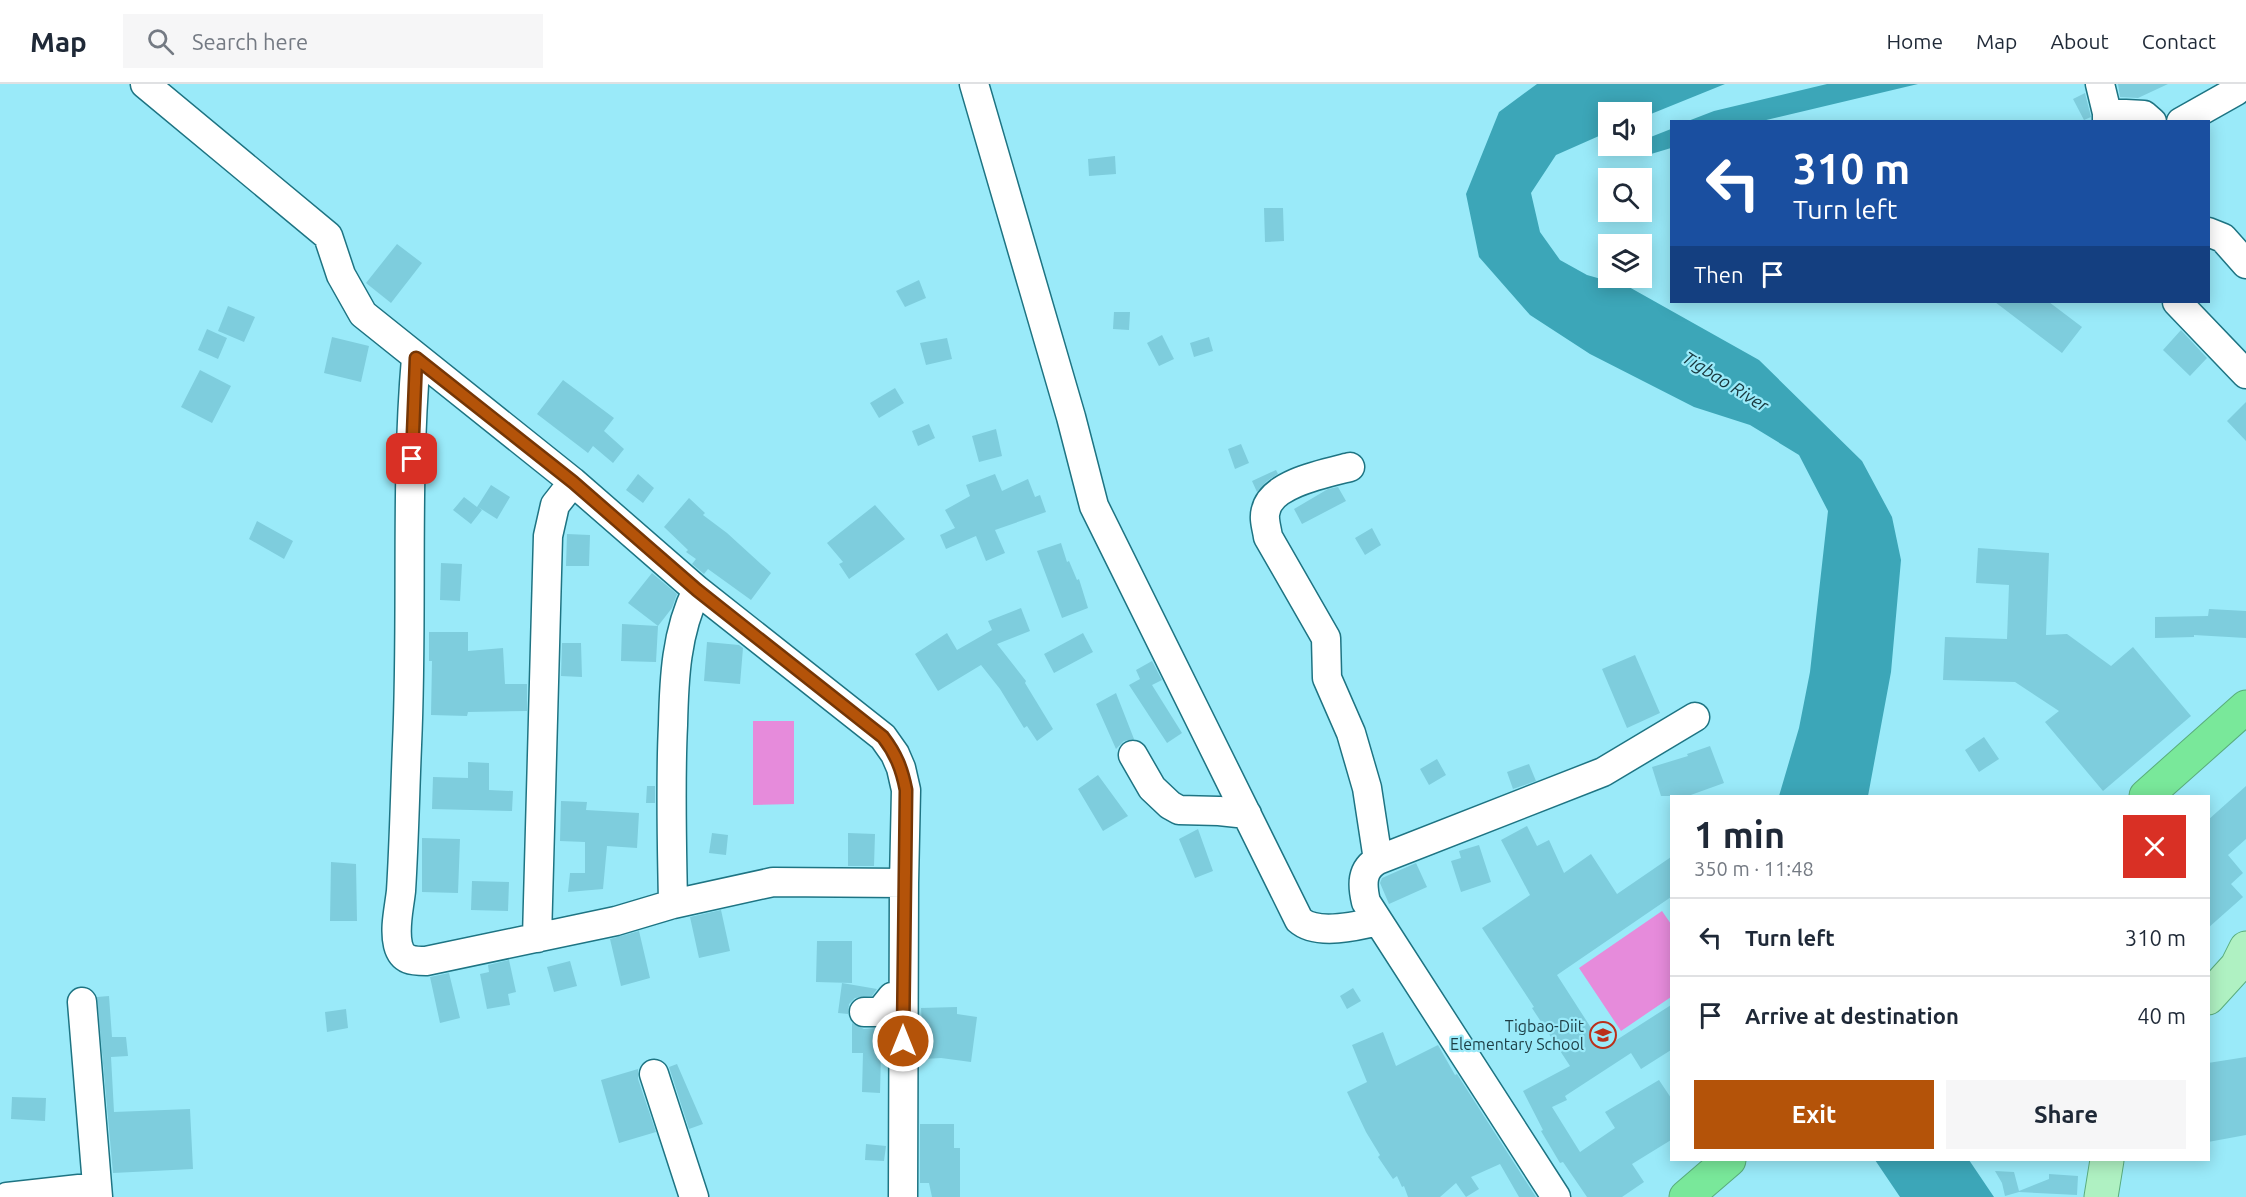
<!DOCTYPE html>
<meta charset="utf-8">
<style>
:root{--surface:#fff;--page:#f6f6f7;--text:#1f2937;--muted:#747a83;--line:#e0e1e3;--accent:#b45309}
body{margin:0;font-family:Ubuntu,sans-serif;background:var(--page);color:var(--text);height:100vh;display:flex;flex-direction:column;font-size:22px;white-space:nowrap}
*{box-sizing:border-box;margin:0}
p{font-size:20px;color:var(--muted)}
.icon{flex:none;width:33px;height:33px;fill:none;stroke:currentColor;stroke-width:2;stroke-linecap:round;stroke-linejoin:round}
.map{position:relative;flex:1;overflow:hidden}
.panel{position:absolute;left:1670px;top:711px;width:540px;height:366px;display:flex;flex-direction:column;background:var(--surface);border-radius:0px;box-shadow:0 3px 15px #0003}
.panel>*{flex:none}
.guide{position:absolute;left:1670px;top:36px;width:540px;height:183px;border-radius:0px;box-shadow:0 3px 15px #0003;background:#1a4fa0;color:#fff;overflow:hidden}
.buttons{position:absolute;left:1598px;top:18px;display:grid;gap:12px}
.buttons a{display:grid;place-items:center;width:54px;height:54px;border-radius:0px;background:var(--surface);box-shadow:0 3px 15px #0003;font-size:30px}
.pin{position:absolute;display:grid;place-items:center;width:51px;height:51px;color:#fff;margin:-26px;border-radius:12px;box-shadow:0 3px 9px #0006}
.me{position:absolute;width:66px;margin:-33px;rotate:0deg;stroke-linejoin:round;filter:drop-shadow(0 0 4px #0008)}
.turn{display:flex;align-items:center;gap:21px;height:126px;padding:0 24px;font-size:27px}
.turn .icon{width:78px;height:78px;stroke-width:2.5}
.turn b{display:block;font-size:42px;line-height:51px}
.then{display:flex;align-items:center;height:57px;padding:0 24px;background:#0003;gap:12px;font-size:22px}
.round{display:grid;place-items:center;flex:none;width:63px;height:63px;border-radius:0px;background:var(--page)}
.headline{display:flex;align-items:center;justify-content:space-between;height:102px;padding:0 24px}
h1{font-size:36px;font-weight:700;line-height:45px}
.cta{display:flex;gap:12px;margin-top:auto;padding:12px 24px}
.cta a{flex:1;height:69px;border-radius:0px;background:var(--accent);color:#fff;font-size:24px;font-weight:700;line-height:69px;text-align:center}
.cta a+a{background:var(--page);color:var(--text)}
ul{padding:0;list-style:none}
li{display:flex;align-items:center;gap:18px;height:78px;padding:0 24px;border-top:2px solid var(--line)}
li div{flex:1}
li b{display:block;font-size:22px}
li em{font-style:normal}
header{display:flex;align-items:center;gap:36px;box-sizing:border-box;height:84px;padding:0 30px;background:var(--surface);border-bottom:2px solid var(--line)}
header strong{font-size:28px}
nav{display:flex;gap:33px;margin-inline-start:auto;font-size:21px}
.search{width:420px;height:54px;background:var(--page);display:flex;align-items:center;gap:15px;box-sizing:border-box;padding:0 21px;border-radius:0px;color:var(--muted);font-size:22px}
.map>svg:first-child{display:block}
.green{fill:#e68bdb}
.water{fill:#3ca6b8}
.building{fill:#7ecddd}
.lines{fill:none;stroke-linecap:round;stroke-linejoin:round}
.minor-casing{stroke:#1e7483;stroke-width:31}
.major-casing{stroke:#59ac7c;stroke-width:35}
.highway-casing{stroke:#59ac7c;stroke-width:35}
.minor{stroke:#fff;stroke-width:28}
.major{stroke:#aff1c2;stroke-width:33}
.highway{stroke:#79e89a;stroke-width:33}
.route-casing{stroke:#753606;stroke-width:15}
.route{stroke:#b45309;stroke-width:10}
.labels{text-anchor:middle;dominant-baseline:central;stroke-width:4.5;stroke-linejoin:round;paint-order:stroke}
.poi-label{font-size:16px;fill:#1d3e45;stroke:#9aeaf9;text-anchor:end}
.water-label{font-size:18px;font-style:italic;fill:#18373d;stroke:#9aeaf9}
</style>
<header>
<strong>Map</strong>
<div class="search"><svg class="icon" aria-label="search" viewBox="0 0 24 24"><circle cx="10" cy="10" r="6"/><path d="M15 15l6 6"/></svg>Search here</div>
<nav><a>Home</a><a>Map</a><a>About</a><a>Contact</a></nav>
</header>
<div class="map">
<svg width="2246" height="1113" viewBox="0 0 2246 1113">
<rect width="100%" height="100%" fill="#9aeaf9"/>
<path class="green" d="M 753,637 L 794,637 L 794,720 L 753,721 Z
M 1662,827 L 1671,840 L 1671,913 L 1621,947 L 1579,884 Z"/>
<path class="water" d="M 1537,0 L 1725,0 L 1641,34 L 1641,28 L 1608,28 L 1608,48 L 1556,71 L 1531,109 L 1540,148 L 1560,176 L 1587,191 L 1629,203 L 1759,276 L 1862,377 L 1892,433 L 1901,476 L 1891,588 L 1868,712 L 1779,712 L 1799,644 L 1810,588 L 1828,427 L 1799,371 L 1750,341 L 1694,323 L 1590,270 L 1530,231 L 1479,173 L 1466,110 L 1499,28 Z
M 1827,0 L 1918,0 L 1762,37 L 1688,37 L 1714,27 Z
M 1671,45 L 1671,64 L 1651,70 L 1643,56 Z
M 1875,1076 L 1969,1076 L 1994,1113 L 1900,1113 Z"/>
<path class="building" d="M 2118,0 L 2168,0 L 2138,14 L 2120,13 Z
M 2085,9 L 2091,33 L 2084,36 L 2073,15 Z
M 1115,72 L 1116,90 L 1089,92 L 1088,75 Z
M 1264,124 L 1283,124 L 1284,157 L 1265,158 Z
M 397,160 L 422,179 L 391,219 L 366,199 Z
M 919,196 L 926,214 L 905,223 L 896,207 Z
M 1995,218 L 2049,218 L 2082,243 L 2062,269 Z
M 228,222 L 255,233 L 244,258 L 218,247 Z
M 1114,228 L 1130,228 L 1129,246 L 1113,245 Z
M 207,245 L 227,254 L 218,275 L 198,266 Z
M 2181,246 L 2207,274 L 2190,292 L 2163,266 Z
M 1162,251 L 1174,275 L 1159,282 L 1147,259 Z
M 332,253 L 369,262 L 361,298 L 324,289 Z
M 1209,253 L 1213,267 L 1194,273 L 1190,259 Z
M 947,254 L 952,275 L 926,281 L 920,259 Z
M 200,286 L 231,302 L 212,339 L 181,323 Z
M 563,296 L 614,334 L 604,347 L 624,365 L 613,379 L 593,362 L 588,369 L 537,330 Z
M 895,304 L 904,319 L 879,334 L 870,319 Z
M 2246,318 L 2246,357 L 2227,337 Z
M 929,340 L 935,354 L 918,362 L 912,347 Z
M 996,345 L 1002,372 L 979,378 L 972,352 Z
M 1241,360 L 1249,379 L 1235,385 L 1228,365 Z
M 1276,386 L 1278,390 L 1267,397 L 1257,408 L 1252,397 Z
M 638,390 L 654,404 L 643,419 L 626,406 Z
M 995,390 L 1002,407 L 1028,395 L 1035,413 L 1040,411 L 1046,428 L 995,446 L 1005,469 L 986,477 L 976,452 L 946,465 L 940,451 L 955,444 L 945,426 L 970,412 L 966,401 Z
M 491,401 L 510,413 L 497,435 L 478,423 L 482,426 L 471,440 L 453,426 L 464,413 L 477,423 Z
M 1338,403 L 1346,417 L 1302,440 L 1294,425 L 1328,405 Z
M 689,414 L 705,429 L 703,431 L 727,449 L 771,489 L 751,516 L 708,485 L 704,490 L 692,480 L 696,475 L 686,468 L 688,466 L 664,443 Z
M 875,421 L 905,455 L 849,495 L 839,480 L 843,478 L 827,459 Z
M 257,437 L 293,457 L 284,475 L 249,455 Z
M 1372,444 L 1381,461 L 1365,471 L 1355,454 Z
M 567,450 L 590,451 L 589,482 L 566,482 Z
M 1061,459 L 1067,478 L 1069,477 L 1077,496 L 1079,495 L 1088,524 L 1062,534 L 1037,467 Z
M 1978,464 L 2049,469 L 2046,551 L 2067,550 L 2111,582 L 2133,563 L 2191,632 L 2103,707 L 2045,638 L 2059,627 L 2015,598 L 1943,596 L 1945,553 L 2007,555 L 2009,501 L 1976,499 Z
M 441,479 L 462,480 L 460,517 L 440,516 Z
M 652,489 L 677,510 L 672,524 L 658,542 L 628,519 Z
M 1021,524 L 1030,547 L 997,560 L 1026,597 L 1025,599 L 1053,645 L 1037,657 L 1027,642 L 1024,644 L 1000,605 L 981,581 L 938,607 L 915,570 L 947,549 L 957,566 L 992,546 L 988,537 Z
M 2209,525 L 2246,527 L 2246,554 L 2194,551 L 2194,553 L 2155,554 L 2155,533 L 2208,532 Z
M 622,540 L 658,542 L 656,578 L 621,577 Z
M 429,548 L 468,548 L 468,567 L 503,564 L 505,600 L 527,600 L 527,627 L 468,628 L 467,632 L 431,631 L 432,577 L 429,577 Z
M 1083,549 L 1093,568 L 1054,589 L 1044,570 Z
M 707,558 L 739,561 L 743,564 L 740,600 L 704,597 Z
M 562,559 L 581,559 L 582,593 L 561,592 Z
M 1635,571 L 1660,629 L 1627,644 L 1602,585 Z
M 1152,577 L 1162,596 L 1152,601 L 1182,649 L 1167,659 L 1129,601 L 1140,595 L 1136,586 Z
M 1116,609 L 1134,655 L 1124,657 L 1116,665 L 1096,620 Z
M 1984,653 L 1999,675 L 1979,688 L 1965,666 Z
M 1710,662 L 1724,699 L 1688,712 L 1661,712 L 1652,683 L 1688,672 L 1687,670 Z
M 1437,675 L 1446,691 L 1429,701 L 1420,685 Z
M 468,678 L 489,679 L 489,706 L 513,707 L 512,727 L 432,725 L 433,693 L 468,694 Z
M 1529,680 L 1536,697 L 1513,705 L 1507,688 Z
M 1098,691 L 1128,732 L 1103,747 L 1078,705 Z
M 647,702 L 655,702 L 655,719 L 646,719 Z
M 2246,702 L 2246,755 L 2228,771 L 2243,789 L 2231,800 L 2243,813 L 2208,844 L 2208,736 Z
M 561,717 L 587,718 L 586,726 L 639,729 L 637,764 L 607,762 L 603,805 L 568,808 L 570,789 L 585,789 L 585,758 L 560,757 Z
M 1527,742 L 1537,762 L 1549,756 L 1564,789 L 1591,770 L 1617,810 L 1671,773 L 1671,813 L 1557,891 L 1604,964 L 1671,921 L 1671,966 L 1641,985 L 1631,969 L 1565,1012 L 1567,1016 L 1552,1023 L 1580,1068 L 1615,1044 L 1605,1028 L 1659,996 L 1671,1014 L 1671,1056 L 1632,1080 L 1644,1098 L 1622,1113 L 1587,1113 L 1563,1078 L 1560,1079 L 1541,1047 L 1543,1046 L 1523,1007 L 1570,982 L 1532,924 L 1534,923 L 1482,844 L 1530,811 L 1501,756 Z
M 1198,745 L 1213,787 L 1195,794 L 1179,755 Z
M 712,749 L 728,751 L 726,771 L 709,769 Z
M 848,749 L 875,750 L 874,782 L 848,782 Z
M 422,754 L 460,755 L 458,809 L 422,808 Z
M 1479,761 L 1491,798 L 1461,808 L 1451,777 L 1461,774 L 1459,767 Z
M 331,778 L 356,780 L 357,837 L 330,837 Z
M 1416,779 L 1427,803 L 1389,820 L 1380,799 L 1382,794 Z
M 472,797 L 509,798 L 508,827 L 471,826 Z
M 721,826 L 730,867 L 699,874 L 690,833 Z
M 639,847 L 650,894 L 621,902 L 610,855 Z
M 817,857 L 852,857 L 852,899 L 816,898 Z
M 509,876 L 516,908 L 508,910 L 510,921 L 487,925 L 480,890 L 489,888 L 488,881 Z
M 570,877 L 577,902 L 554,908 L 547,883 Z
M 449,889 L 460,934 L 440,939 L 430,893 Z
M 842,899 L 877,905 L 872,912 L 855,914 L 849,920 L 848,930 L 838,929 Z
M 1353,904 L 1361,917 L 1347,925 L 1340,912 Z
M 109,912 L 112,953 L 126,953 L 128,972 L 111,973 L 114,1028 L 190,1025 L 193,1085 L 113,1089 L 97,913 Z
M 957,923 L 957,930 L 977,933 L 971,978 L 941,974 L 924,975 L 921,924 Z
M 346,925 L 348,944 L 327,948 L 325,928 Z
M 852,939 L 864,945 L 887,943 L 887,969 L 881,969 L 880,1009 L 862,1008 L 863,969 L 852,969 Z
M 1383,948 L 1396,982 L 1438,961 L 1455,991 L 1457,990 L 1536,1113 L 1519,1113 L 1500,1080 L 1471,1093 L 1479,1105 L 1466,1113 L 1456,1099 L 1440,1113 L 1408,1113 L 1404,1102 L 1402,1103 L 1397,1092 L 1393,1095 L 1378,1073 L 1380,1071 L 1366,1048 L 1347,1008 L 1367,998 L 1352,961 Z
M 2246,973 L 2246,1051 L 2208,1058 L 2208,979 Z
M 677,980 L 703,1040 L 689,1045 L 669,983 Z
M 638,985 L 638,995 L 656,1048 L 619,1059 L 601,996 Z
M 12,1013 L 46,1014 L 45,1037 L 11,1035 Z
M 920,1040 L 954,1040 L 954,1064 L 960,1064 L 960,1113 L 932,1113 L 929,1099 L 920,1099 Z
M 866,1060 L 886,1062 L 884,1077 L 865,1076 Z
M 1995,1087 L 2014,1088 L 2019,1107 L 2049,1095 L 2049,1090 L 2078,1092 L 2077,1111 L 2019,1108 L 2005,1112 L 2002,1099 Z"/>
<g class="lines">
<defs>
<path id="minor" d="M 145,0 L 328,152 L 341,191 L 363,230 L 573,398 L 697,506 C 676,548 674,595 673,641 C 670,700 672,760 673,820
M 974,0 L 1071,333 L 1094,422 L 1299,836 C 1317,852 1358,842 1378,837
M 2100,0 L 2107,29 L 2107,38
M 2107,29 L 2144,31 L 2152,38
M 2181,38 L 2236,7
M 2208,148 L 2223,154 L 2246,180
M 2177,218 L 2246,290
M 416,274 C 405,402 413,532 407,661 C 405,710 404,759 401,807 C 399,825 394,844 398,861 C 402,877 413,877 426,877 L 616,837 L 673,820 L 773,798 L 904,799
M 1350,383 C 1327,389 1272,399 1266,426 C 1263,434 1267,445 1268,453 L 1326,554 L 1327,594 L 1351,649 L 1367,704 L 1378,776
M 697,506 L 883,653 L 895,670 L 901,684 L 906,706 L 904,799 L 903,1113
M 1133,671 L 1152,704 L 1170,721 L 1179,726 L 1219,727 L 1247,730
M 537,854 L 548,452 L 555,421 L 573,398
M 82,918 L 98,1113
M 864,928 L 880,928 L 892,913 L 903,912
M 654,990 L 694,1113
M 7,1113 L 97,1103
M 1556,1113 L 1366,818 C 1362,801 1361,785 1378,776 L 1603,688 L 1695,633"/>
<path id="major" d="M 2208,914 L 2237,882 L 2246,864
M 2101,1113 L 2107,1076"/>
<path id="highway" d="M 2146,712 L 2246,623
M 1686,1113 L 1729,1076"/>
</defs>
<use href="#minor" class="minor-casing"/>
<use href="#major" class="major-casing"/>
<use href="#highway" class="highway-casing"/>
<use href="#minor" class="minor"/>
<use href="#major" class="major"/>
<use href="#highway" class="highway"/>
</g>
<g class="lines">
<defs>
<path id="route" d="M 412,375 L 416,274 L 573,398 L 697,506 L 883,653 C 896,670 902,685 906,706 L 903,957"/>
</defs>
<use href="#route" class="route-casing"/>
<use href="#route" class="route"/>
</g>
<defs>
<symbol id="school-ring" viewBox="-11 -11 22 22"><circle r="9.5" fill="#9aeaf9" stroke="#bb2f1a" stroke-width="1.5"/><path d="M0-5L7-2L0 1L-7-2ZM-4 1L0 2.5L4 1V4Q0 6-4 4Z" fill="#bb2f1a"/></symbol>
</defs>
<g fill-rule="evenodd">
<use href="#school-ring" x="1588" y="936" width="30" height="30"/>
</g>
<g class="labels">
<g class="poi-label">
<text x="1584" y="942">Tigbao-Diit<tspan x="1584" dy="18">Elementary School</tspan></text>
</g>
<g class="water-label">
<text transform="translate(1726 297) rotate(32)">Tigbao River</text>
</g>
</g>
</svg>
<div class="buttons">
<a><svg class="icon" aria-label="sound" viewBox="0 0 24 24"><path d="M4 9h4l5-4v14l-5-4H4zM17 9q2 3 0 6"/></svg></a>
<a><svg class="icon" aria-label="search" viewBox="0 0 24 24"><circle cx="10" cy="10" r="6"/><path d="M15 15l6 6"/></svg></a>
<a><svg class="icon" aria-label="layers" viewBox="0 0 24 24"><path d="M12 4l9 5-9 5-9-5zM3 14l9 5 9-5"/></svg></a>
</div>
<div class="pin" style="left:412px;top:375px;background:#d93025"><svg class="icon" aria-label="arrive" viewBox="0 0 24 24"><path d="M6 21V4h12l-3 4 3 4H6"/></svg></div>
<svg class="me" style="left:903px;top:957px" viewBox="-20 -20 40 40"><circle r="17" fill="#b45309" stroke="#fff" stroke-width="3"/><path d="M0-11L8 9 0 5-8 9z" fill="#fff"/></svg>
<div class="guide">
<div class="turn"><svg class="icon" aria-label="left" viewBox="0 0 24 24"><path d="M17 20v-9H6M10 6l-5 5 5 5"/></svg><div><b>310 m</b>Turn left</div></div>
<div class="then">Then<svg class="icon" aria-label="arrive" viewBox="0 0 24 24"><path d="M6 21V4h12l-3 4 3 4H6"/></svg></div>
</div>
<section class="panel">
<div class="headline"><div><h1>1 min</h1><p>350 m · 11:48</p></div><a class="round" style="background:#d93025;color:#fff"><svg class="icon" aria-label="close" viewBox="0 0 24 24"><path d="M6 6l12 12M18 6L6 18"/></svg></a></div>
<ul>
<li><svg class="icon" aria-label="left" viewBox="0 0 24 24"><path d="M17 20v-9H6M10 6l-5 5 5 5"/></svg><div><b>Turn left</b></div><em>310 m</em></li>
<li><svg class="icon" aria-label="arrive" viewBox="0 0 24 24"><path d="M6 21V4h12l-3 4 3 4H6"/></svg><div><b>Arrive at destination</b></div><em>40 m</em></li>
</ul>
<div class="cta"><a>Exit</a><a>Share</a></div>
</section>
</div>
